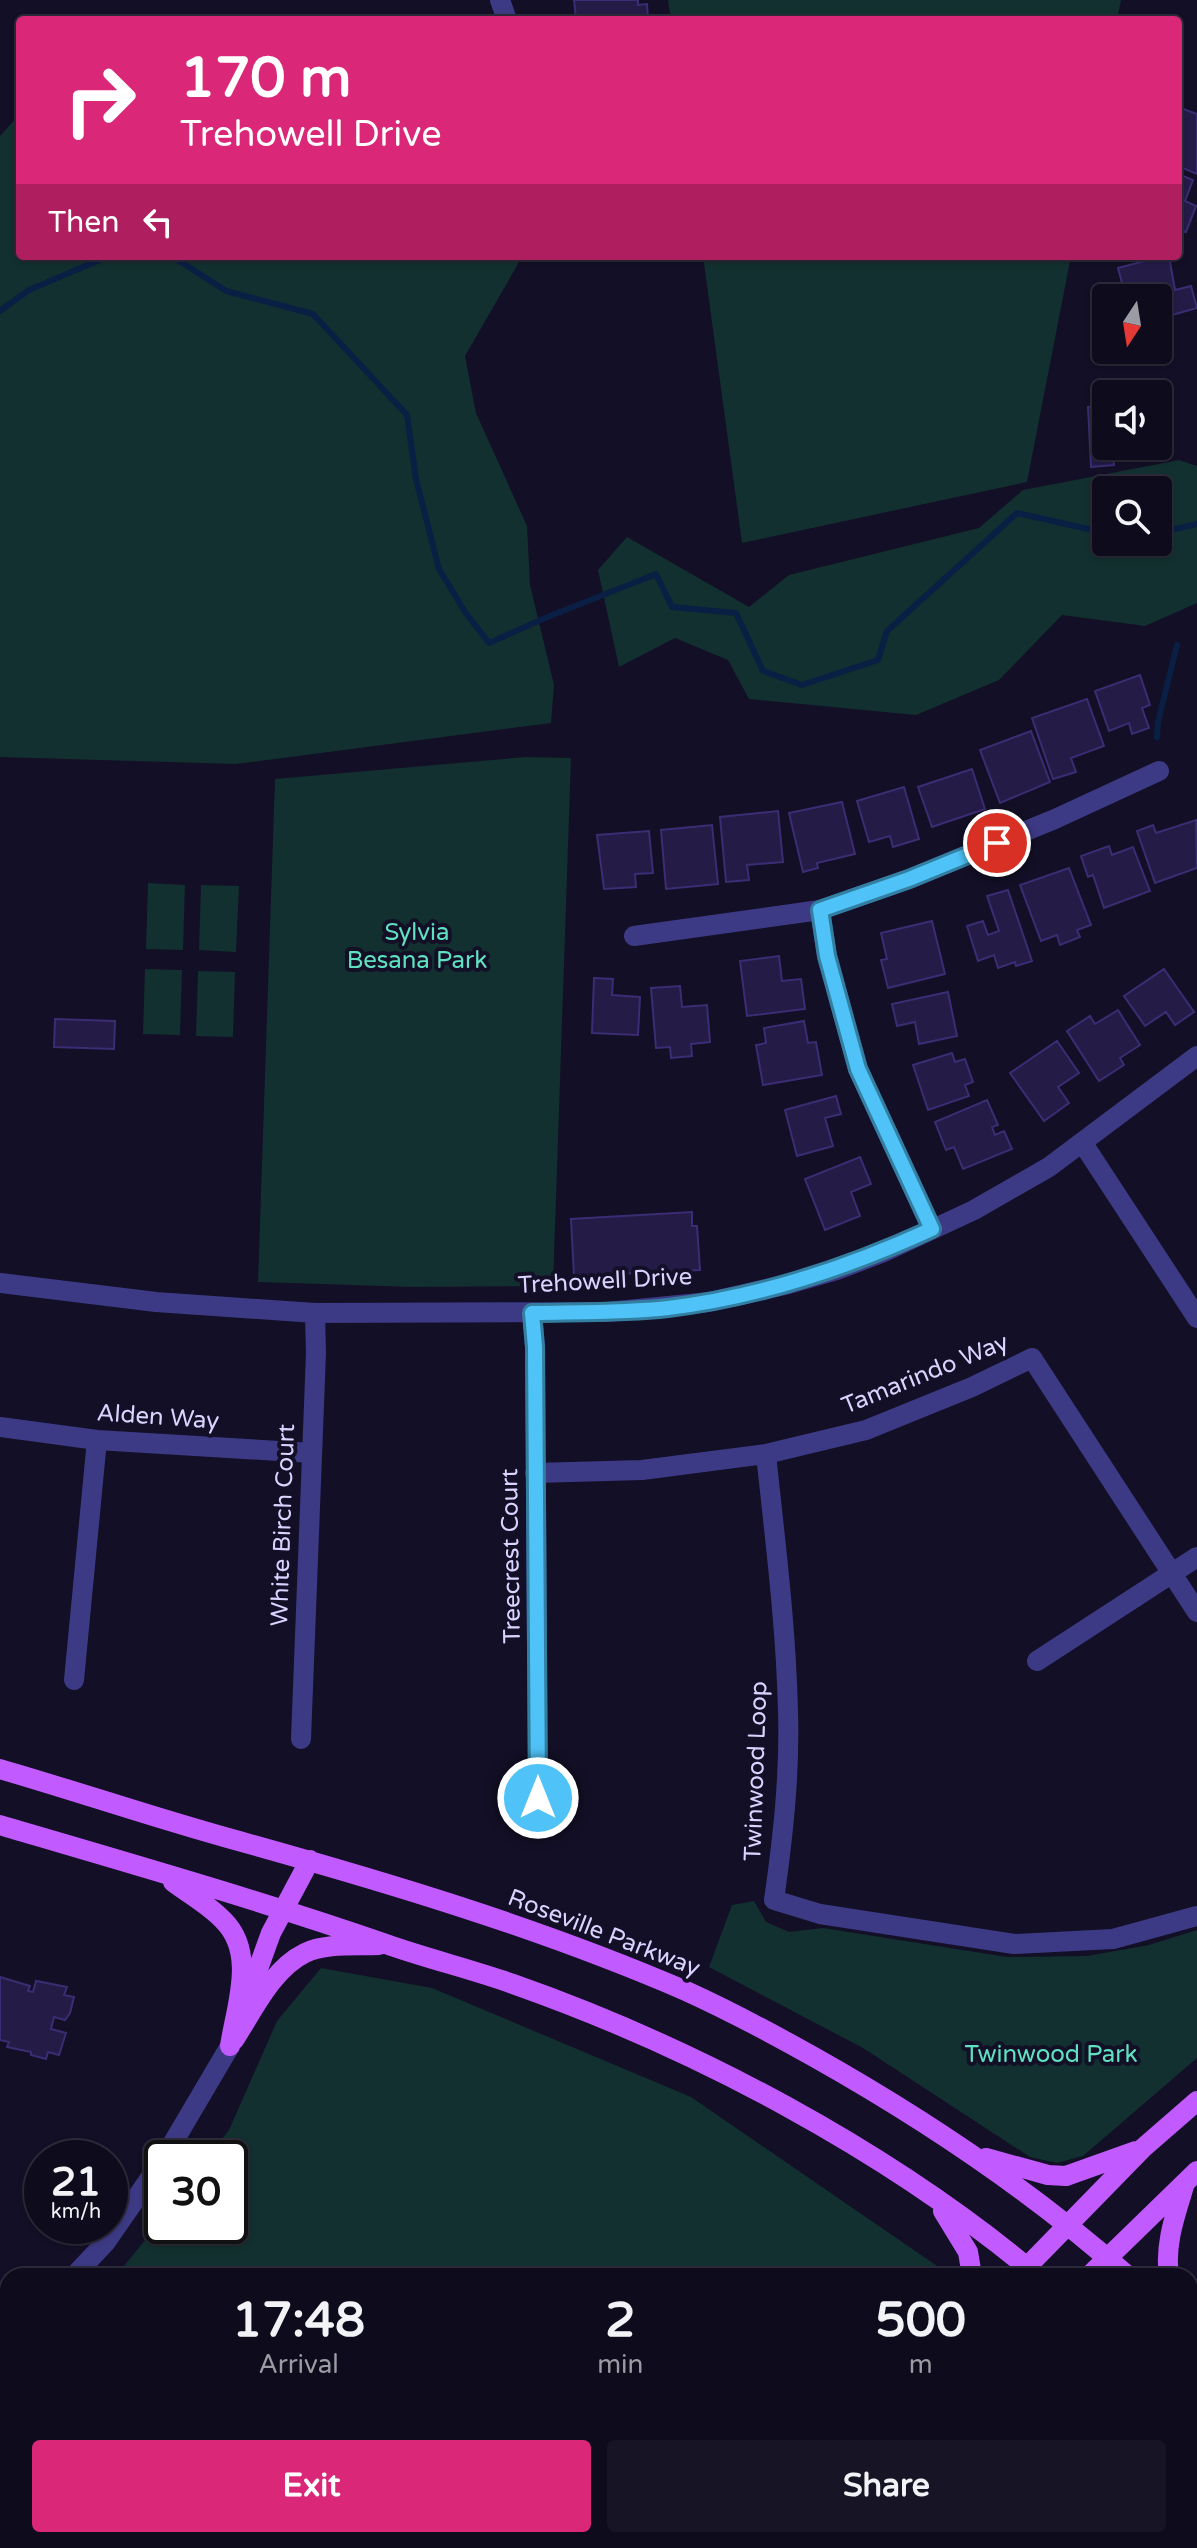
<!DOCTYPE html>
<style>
:root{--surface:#0e0b1c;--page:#171425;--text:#f1f3f6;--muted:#9b9ba3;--line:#2e2b3b;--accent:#db2777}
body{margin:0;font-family:"Varela Round",sans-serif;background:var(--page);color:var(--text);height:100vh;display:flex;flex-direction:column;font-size:30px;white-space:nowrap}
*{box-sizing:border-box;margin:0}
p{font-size:26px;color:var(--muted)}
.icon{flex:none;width:44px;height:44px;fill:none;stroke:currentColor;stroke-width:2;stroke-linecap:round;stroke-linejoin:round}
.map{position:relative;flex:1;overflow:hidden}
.drawer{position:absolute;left:0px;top:2268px;width:1198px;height:280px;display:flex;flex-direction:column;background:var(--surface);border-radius:24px 24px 0 0;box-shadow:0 2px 6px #0004,0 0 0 2px var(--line)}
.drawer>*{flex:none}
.hud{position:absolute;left:16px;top:16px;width:1166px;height:244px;border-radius:8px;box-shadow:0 2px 6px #0004,0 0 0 2px var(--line);background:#db2777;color:#fff;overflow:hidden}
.needle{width:52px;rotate:192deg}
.controls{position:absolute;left:1092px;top:284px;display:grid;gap:16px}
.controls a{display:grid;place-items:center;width:80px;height:80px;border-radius:8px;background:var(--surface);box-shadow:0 2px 6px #0004,0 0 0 2px var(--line);font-size:40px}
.speed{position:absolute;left:24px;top:2140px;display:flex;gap:16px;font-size:40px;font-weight:700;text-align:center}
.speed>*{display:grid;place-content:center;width:104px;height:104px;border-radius:50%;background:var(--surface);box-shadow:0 2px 6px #0004,0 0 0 2px var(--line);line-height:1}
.speed small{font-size:20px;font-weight:400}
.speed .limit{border:4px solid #111;border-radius:12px;background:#fff;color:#111}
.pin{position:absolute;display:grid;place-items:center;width:68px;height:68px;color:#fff;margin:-34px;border:4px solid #fff;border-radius:50%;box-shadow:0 2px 8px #0007}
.me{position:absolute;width:88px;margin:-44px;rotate:0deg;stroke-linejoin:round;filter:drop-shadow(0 0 6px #0008)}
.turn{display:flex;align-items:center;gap:28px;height:168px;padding:0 32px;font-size:36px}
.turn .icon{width:104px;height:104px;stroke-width:2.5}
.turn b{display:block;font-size:56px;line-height:68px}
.then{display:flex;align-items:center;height:76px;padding:0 32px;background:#0003;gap:16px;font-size:30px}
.eta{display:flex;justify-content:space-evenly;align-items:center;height:136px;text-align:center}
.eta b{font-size:48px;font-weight:700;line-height:56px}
.primary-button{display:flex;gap:16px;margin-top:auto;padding:16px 32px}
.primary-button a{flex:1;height:92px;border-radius:8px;background:var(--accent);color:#fff;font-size:32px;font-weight:700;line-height:92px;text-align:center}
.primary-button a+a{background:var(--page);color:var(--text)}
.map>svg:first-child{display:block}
.green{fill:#12302f;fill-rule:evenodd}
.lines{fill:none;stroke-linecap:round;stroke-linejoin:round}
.stream{stroke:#0a1f44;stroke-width:6}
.building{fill:#241b47;stroke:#3b2d73;stroke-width:2}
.minor{stroke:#3d3a85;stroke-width:20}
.major{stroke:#c25bff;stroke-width:20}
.route-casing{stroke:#337fa1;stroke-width:20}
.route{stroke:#4fc3f7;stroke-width:14}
.labels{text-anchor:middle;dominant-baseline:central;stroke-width:8;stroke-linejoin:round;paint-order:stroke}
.park-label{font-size:24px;fill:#5fe0c0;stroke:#130f26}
.street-label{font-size:24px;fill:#d9d4ff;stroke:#130f26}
</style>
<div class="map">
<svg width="1197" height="2548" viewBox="0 0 1197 2548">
<rect width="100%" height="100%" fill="#130f26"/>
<path class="green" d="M 668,0 L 1121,0 L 1117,20 L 671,20 Z
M 20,114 L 20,256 L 518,256 L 518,264 L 465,356 L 476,413 L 527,526 L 530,585 L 554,685 L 551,723 L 236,764 L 0,757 L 0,136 Z
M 703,256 L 1071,256 L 1027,482 L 742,543 Z
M 1179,460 L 1197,466 L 1197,603 L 1145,626 L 1062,615 L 999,680 L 916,715 L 749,699 L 728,660 L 675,638 L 619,667 L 598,570 L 627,537 L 749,607 L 789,575 L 979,528 L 1023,490 ZM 1106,490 L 1158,490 L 1158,542 L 1106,542 Z
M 526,757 L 571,758 L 553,1286 L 414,1287 L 258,1282 L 275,779 Z
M 148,883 L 185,885 L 183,950 L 146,949 Z
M 201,885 L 239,886 L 236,952 L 199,950 Z
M 145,969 L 182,970 L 180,1035 L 143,1034 Z
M 198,971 L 235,972 L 233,1037 L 196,1036 Z
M 754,1901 L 766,1922 L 789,1932 L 823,1928 L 1007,1957 L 1087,1956 L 1149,1945 L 1197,1930 L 1197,2058 L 1083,2156 L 1057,2163 L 1030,2157 L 863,2048 L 709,1967 L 732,1905 Z
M 321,1968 L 432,1988 L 691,2097 L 940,2268 L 937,2276 L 116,2276 L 162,2219 L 162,2226 L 230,2226 L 230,2158 L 207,2158 L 229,2130 L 277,2021 Z
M 347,2540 L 772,2540 L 768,2548 L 364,2548 Z"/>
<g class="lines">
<path class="stream" d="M 172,256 L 226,291 L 313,314 L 407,415 L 416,479 L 439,569 L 465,612 L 489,643 L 545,618 L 656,574 L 672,607 L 736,613 L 763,671 L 802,685 L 878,660 L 887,631 L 1017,513 L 1106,533
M 0,311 L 29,290 L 109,256
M 1158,533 L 1197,524
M 1157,737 L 1158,722 L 1177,645"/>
</g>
<path class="building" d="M 574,0 L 638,0 L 638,5 L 647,4 L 648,19 L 606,20 L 606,16 L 576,19 Z
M 1178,107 L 1197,114 L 1197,174 L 1178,166 Z
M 1178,174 L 1193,180 L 1185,201 L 1196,206 L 1186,232 L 1178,230 Z
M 1164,256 L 1169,256 L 1175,290 L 1191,286 L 1197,308 L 1158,319 L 1158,298 L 1126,298 L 1118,268 Z
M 1123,392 L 1124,394 L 1106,394 L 1106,446 L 1136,446 L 1137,448 L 1113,450 L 1114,465 L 1091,467 L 1088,407 L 1104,405 L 1103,393 Z
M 1140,675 L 1150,705 L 1142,708 L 1149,728 L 1132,734 L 1129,723 L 1109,731 L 1095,691 Z
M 1087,699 L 1104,746 L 1071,758 L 1076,772 L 1053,779 L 1032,718 Z
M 1031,731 L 1050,782 L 1000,803 L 980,750 Z
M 972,769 L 985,809 L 932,827 L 918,787 Z
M 904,787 L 919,839 L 893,847 L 890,836 L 869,842 L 857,801 Z
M 842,802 L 855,854 L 817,863 L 818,868 L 803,872 L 789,813 Z
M 778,811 L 783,862 L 747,865 L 749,880 L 726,882 L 720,817 Z
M 1196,820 L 1197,868 L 1155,883 L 1137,831 L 1153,825 L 1156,833 Z
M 712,825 L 718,884 L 666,889 L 661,830 Z
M 649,831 L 653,873 L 635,874 L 636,887 L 604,889 L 597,835 Z
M 1109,846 L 1112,855 L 1133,847 L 1150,891 L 1104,908 L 1093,875 L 1088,877 L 1081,856 Z
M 1069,868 L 1091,925 L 1077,930 L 1080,937 L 1060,945 L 1057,935 L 1041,941 L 1020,885 Z
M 1008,890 L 1032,961 L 1016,966 L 1015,962 L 998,968 L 994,955 L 978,961 L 967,926 L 983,921 L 988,935 L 999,931 L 987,896 Z
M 932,921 L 945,974 L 888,988 L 881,960 L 887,959 L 881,933 Z
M 779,956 L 782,981 L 801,979 L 805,1009 L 747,1016 L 740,961 Z
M 1164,969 L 1194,1012 L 1175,1025 L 1166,1012 L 1145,1026 L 1124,996 Z
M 594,978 L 613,979 L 612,995 L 640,997 L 638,1035 L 592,1033 Z
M 680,986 L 682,1007 L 707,1005 L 710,1042 L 691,1044 L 692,1056 L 671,1058 L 670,1047 L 656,1048 L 651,988 Z
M 948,992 L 957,1036 L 919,1044 L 915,1022 L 897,1026 L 892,1004 Z
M 1118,1010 L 1140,1045 L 1120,1058 L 1124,1065 L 1099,1081 L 1067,1031 L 1090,1016 L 1095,1024 Z
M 55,1019 L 115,1021 L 114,1049 L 54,1047 Z
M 804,1021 L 808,1043 L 816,1042 L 822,1075 L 763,1085 L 756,1045 L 766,1043 L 764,1028 Z
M 1057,1041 L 1079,1073 L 1058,1087 L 1069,1103 L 1044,1121 L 1010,1073 Z
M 952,1053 L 955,1062 L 965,1059 L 973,1082 L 965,1085 L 969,1096 L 928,1110 L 913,1065 Z
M 836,1096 L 841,1114 L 825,1118 L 833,1146 L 797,1156 L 785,1110 Z
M 987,1100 L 998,1125 L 992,1127 L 995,1135 L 1004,1131 L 1012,1149 L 963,1169 L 954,1147 L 946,1150 L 935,1122 Z
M 860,1157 L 871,1184 L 851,1192 L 860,1216 L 825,1230 L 805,1179 Z
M 692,1212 L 692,1226 L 697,1226 L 700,1270 L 574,1276 L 571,1219 Z
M 0,1977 L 30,1986 L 28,1991 L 33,1992 L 36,1981 L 67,1987 L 64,1995 L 74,1997 L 70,2013 L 65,2020 L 54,2017 L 51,2029 L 66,2033 L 59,2055 L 48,2052 L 46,2059 L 31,2055 L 31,2052 L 7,2047 L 9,2042 L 0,2040 Z
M 8,2440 L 8,2508 L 0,2513 L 0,2445 Z"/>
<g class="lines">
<path class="minor" d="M 500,0 L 507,20
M 820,910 L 827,956 L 858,1069 L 932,1229
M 634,936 L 820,910 L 909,879 L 1055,819 L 1159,771
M 1082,1142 L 1197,1318
M 0,1283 L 156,1302 L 315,1313 L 607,1312 L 709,1302 L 789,1284 L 837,1270 L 884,1252 L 974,1210 L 1049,1167 L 1197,1056
M 532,1313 L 535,1347 L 538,1798
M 0,1427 L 97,1440 L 312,1453
M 766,1454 C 775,1540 786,1625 788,1711 C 790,1774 783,1837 774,1900 L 820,1914 L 1014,1944 L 1113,1939 L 1197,1916
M 535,1473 L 642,1470 L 766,1454 L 866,1430 L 972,1387 L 1032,1358 L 1197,1612
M 1037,1661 L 1197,1557
M 74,1680 L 97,1440
M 301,1739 L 316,1353 L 315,1313
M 164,2158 L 230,2046
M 74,2276 L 105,2243 L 162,2161
M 0,2353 L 8,2345"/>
<path class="major" d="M 0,1769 C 76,1791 152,1817 228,1838 C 383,1881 538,1927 686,1991 C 730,2011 773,2034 814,2057 C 926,2120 1032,2191 1128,2276
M 0,1825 C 129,1863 259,1900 386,1944 C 428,1959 471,1969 513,1984 C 695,2048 889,2151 1038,2276
M 173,1882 C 189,1894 209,1905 223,1920 C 257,1953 236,2006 230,2046
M 246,2002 L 271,1933 L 310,1860
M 234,2040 C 253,2011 272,1969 305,1953 C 325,1943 356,1946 379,1945
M 986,2158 L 1048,2175 L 1066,2176 L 1136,2151
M 943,2211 L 968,2252 L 972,2276
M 1018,2276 L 1143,2148 L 1197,2101
M 1089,2276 L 1197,2171
M 1169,2276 C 1164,2244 1176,2213 1185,2183
M 1190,2318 L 1197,2332
M 1190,2417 L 1197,2425
M 823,2548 L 827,2540
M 883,2548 L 887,2540"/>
</g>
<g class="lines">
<defs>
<path id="route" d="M 538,1798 L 535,1347 L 532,1313 C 577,1312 623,1313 668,1308 C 761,1297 847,1268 932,1229 L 858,1069 L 827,956 L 820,910 L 909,879 L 997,843"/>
</defs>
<use href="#route" class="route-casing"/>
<use href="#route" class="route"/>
</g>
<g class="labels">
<g class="park-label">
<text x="417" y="932">Sylvia<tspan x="417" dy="28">Besana Park</tspan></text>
<text x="1051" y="2054">Twinwood Park</text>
</g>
<g class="street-label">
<text transform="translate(605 1281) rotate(-3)">Trehowell Drive</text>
<text transform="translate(925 1374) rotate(-22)">Tamarindo Way</text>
<text transform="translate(158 1417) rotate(4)">Alden Way</text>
<text transform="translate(283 1525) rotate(-88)">White Birch Court</text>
<text transform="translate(511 1556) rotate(-91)">Treecrest Court</text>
<text transform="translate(756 1771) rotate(-88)">Twinwood Loop</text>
<text transform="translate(604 1933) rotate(21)">Roseville Parkway</text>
</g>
</g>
</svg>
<div class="controls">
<a><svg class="needle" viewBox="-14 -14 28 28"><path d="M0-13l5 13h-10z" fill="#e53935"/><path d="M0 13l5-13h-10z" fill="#9b9ba3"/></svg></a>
<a><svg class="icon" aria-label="sound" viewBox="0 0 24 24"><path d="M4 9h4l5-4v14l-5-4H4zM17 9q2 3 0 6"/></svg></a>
<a><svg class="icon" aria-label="search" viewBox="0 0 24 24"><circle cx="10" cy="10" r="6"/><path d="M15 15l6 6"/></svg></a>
</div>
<div class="speed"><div>21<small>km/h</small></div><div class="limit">30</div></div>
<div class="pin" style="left:997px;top:843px;background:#d93025"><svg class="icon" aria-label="arrive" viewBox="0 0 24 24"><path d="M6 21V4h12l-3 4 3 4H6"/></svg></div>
<svg class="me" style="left:538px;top:1798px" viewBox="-20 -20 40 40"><circle r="17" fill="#4fc3f7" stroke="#fff" stroke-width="3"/><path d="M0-11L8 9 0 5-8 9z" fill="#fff"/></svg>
<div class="hud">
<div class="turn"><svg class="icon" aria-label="right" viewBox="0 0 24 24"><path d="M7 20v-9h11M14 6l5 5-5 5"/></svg><div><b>170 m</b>Trehowell Drive</div></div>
<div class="then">Then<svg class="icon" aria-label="left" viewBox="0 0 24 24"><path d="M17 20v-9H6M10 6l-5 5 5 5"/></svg></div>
</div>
<section class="drawer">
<div class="eta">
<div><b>17:48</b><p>Arrival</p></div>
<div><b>2</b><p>min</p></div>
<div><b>500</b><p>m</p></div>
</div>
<div class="primary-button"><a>Exit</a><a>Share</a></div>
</section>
</div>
